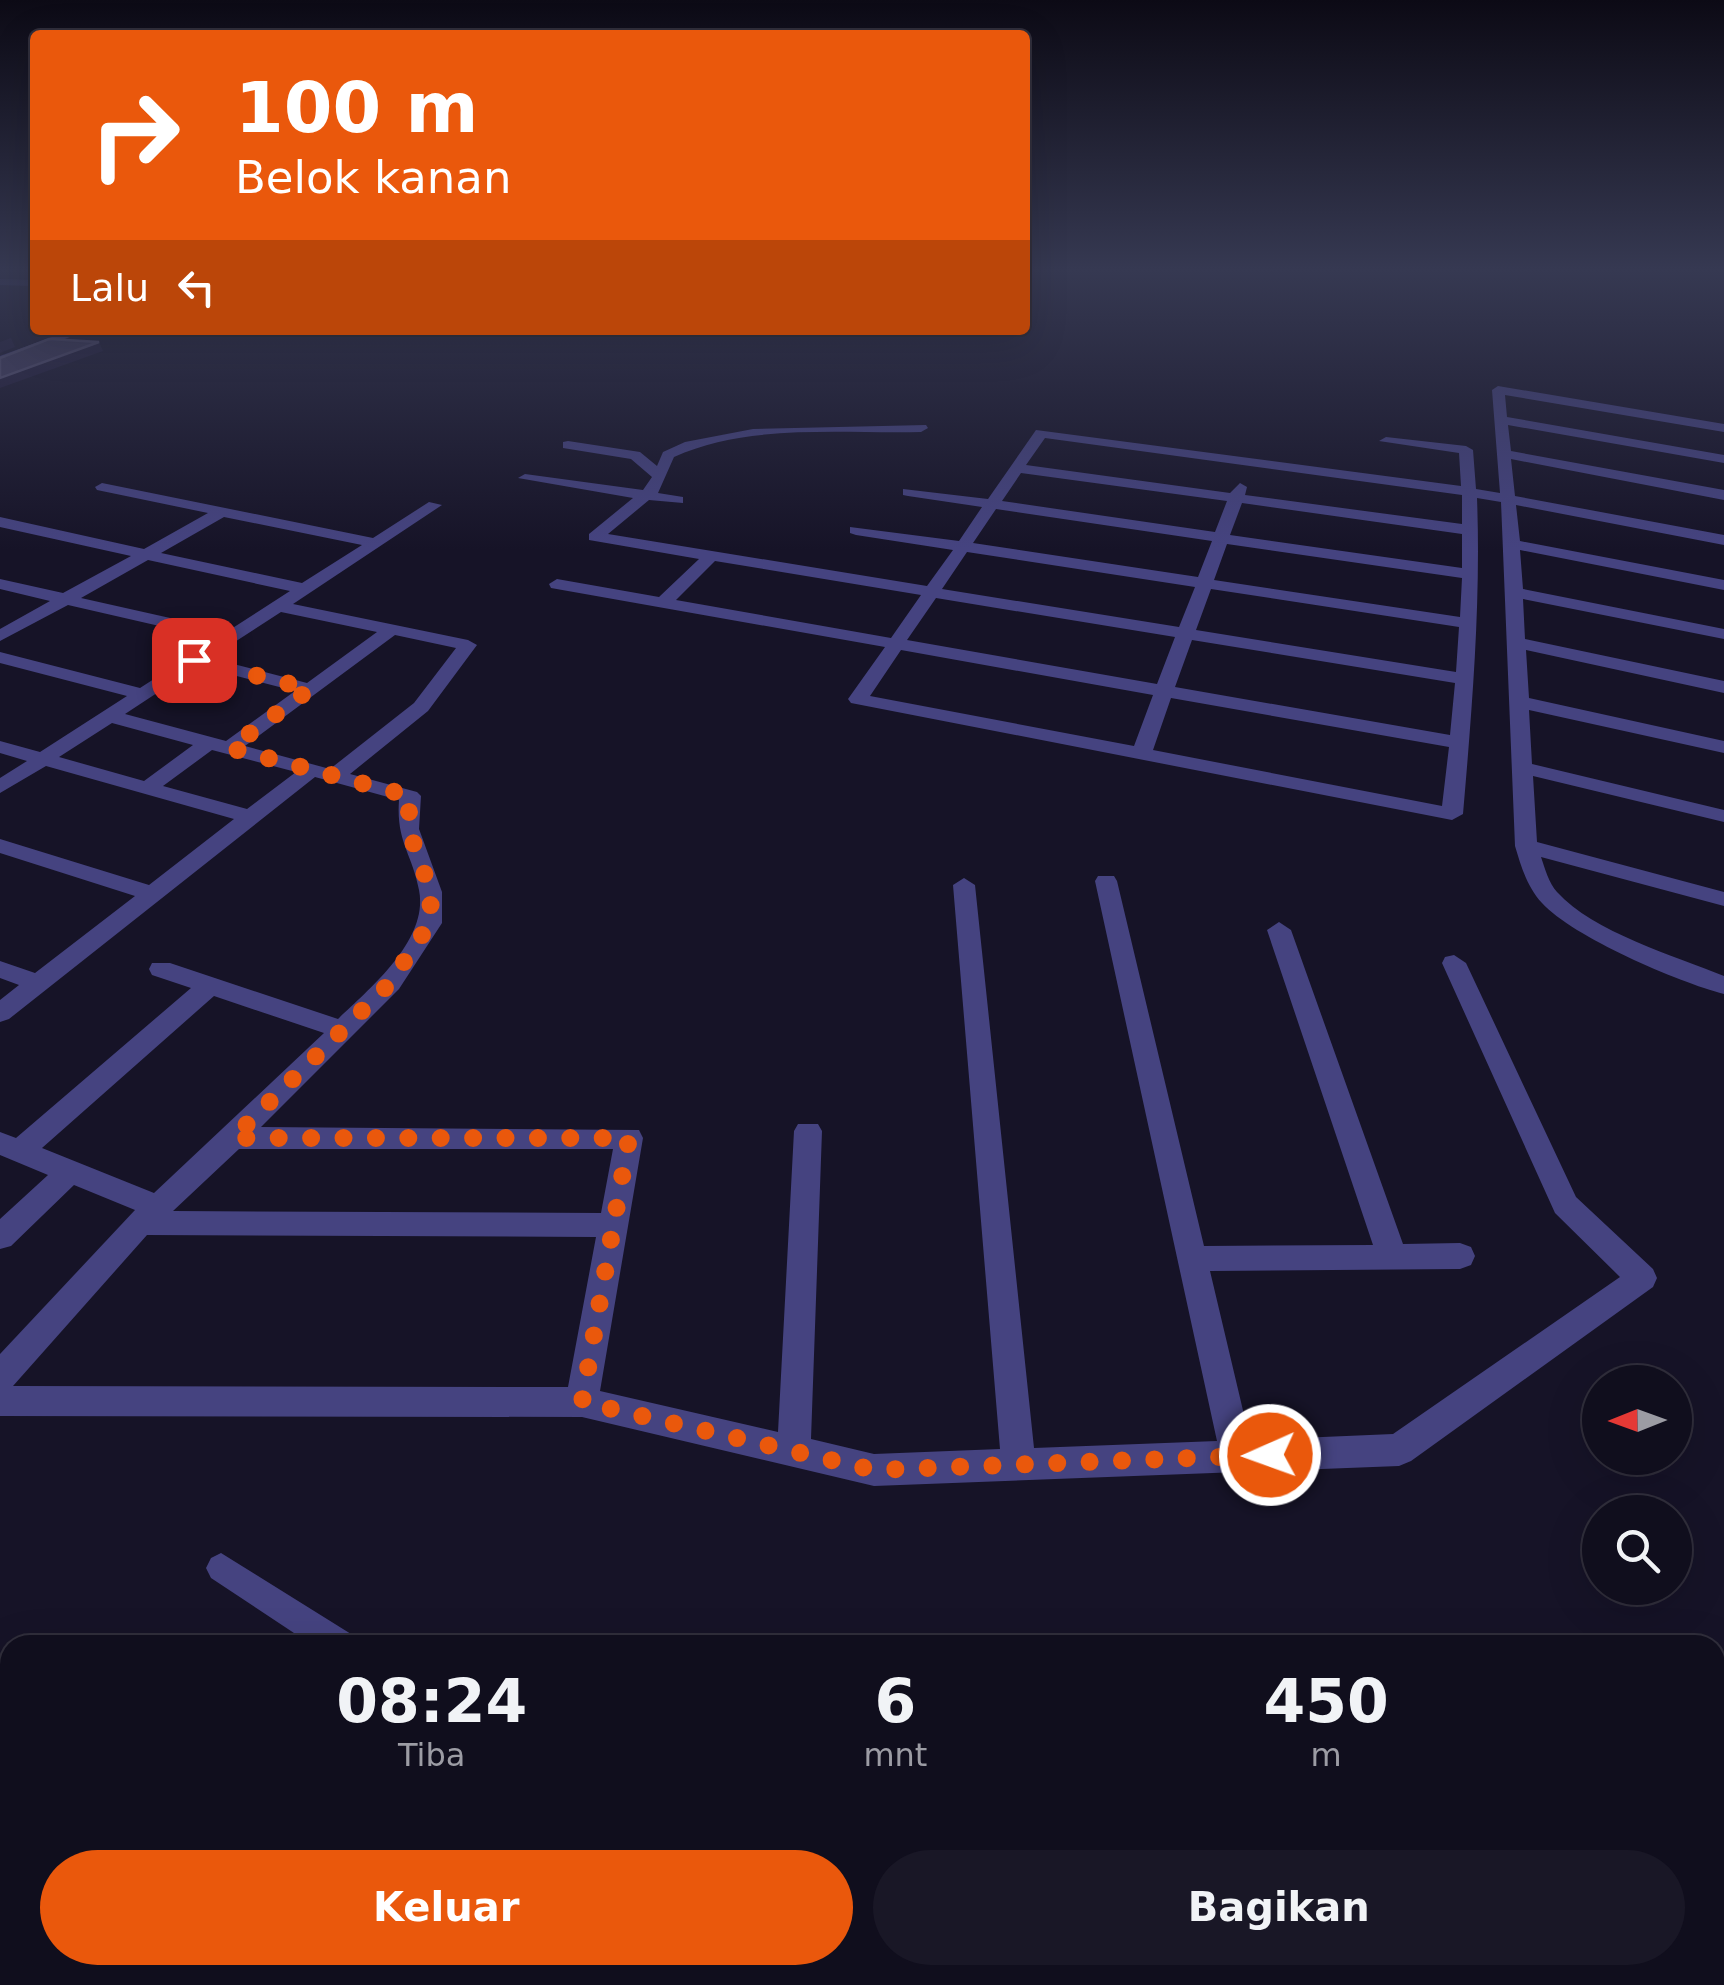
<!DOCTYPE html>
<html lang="id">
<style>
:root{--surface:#100e1d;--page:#191726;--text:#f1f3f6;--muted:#9c9ca4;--line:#302e3b;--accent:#ea580c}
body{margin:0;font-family:"DejaVu Sans",sans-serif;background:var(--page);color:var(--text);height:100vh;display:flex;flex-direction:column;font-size:38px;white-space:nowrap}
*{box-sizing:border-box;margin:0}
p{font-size:32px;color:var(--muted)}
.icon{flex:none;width:55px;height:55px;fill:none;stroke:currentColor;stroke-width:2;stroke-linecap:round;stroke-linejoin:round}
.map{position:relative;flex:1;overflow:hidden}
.panel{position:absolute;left:0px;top:1635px;width:1725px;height:350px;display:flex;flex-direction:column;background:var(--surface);border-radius:30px 30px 0 0;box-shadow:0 10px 40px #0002,0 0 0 2px var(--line)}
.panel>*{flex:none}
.banner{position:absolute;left:30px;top:30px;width:1000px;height:305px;border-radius:10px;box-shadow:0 10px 40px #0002,0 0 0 2px var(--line);background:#ea580c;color:#fff;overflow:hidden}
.needle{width:65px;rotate:269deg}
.buttons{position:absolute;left:1582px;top:1365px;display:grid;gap:20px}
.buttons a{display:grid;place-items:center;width:110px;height:110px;border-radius:50%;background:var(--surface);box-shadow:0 10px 40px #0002,0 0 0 2px var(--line);font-size:50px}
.pin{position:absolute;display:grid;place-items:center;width:85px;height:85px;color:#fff;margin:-42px;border-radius:20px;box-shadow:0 5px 15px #0006}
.me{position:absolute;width:110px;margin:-55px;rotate:268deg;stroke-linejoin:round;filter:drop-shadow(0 0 8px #0008)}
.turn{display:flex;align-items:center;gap:35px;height:210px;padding:0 40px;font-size:45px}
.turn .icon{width:130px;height:130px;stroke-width:2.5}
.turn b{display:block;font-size:70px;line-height:85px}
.then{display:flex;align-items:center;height:95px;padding:0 40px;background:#0003;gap:20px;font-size:38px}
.eta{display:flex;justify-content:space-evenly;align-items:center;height:170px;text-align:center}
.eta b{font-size:60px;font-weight:700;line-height:70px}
.primary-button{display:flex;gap:20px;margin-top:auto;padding:20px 40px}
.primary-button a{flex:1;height:115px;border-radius:60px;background:var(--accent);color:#fff;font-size:40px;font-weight:700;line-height:115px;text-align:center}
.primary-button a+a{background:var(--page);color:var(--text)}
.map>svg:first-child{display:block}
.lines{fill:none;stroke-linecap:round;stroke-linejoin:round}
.service{fill:#454380;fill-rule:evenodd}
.minor{fill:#454380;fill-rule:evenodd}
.shaded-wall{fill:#211b39}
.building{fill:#474164;stroke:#5f597c;stroke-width:2.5}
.route{stroke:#ea580c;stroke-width:18;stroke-dasharray:0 32.4}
</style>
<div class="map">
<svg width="1724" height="1985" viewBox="0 0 1724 1985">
<rect width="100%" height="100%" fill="#161327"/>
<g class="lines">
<path class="service" d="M 221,1553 L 351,1634 L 355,1645 L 289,1645 L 294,1633 L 211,1578 L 206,1568 L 211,1558 Z
M 0,1777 L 10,1781 L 10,1818 L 0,1814 Z
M 19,1975 L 59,1975 L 55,1985 L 15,1985 Z
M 204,1975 L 248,1975 L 252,1985 L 208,1985 Z"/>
<path class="minor" d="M 0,279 L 35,280 L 35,286 L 0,285 Z
M 71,330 L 88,330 L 0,364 L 0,356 Z
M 1498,386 L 1724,424 L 1724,432 L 1505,395 L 1507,417 L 1724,455 L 1724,463 L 1508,425 L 1511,451 L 1724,490 L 1724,500 L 1511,459 L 1515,496 L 1724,535 L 1724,545 L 1516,505 L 1520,541 L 1724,580 L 1724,590 L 1520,550 L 1523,589 L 1724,629 L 1724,639 L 1523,599 L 1525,639 L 1724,681 L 1724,693 L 1526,650 L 1529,698 L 1724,741 L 1724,753 L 1529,710 L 1532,764 L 1724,810 L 1724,822 L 1533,776 L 1537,842 L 1724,892 L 1724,906 L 1541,857 C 1545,869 1549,883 1557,892 C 1593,932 1675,956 1724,976 L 1724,994 C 1678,982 1573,937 1542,903 C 1527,887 1521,866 1515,846 L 1501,502 L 1477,498 C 1481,604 1472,709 1463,814 L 1452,820 L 851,703 L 848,699 L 885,647 L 551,588 L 549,584 L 557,579 L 659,597 L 699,559 L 589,540 L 589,534 L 633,498 L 518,478 L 525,474 L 643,490 L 652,477 L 631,459 L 563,448 L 563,442 L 568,441 L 640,452 L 657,466 L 663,452 L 685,442 L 753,429 L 926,425 L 928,428 L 921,432 C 841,434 748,423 674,457 L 658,493 L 683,497 L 683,503 L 649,500 L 608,534 L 927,586 L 953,550 L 856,535 L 850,533 L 850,527 L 959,541 L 982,507 L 908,496 L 903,495 L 903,489 L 988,499 L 1036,430 L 1461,486 L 1459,453 L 1379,441 L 1386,437 L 1466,446 L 1473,450 L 1476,489 L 1500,493 L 1492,390 ZM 1045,438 L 1462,495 L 1462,524 L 1245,495 L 1247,487 L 1240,483 L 1230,493 L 1026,465 ZM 1021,473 L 1227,501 L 1215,532 L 1002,501 ZM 1242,503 L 1462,534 L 1462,568 L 1230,535 ZM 996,509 L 1212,541 L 1198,577 L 973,543 ZM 1227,544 L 1462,578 L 1460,617 L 1214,580 ZM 967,552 L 1195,587 L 1179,627 L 942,589 ZM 715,561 L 921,595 L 891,638 L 676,600 ZM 1211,589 L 1459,627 L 1456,672 L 1196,630 ZM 936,598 L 1175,637 L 1157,684 L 907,640 ZM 1192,640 L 1455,683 L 1450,735 L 1175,687 ZM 901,650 L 1153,695 L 1134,746 L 870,696 ZM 1171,698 L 1449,747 L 1442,806 L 1153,750 Z
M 102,483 L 373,538 L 429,502 L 442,505 L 293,604 L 468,640 L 477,645 L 428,711 L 350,774 L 417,792 L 421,796 L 419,829 L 442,892 L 442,923 L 399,989 L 261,1127 L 639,1130 L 643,1138 L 600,1391 L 778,1432 L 794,1131 L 798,1124 L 818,1124 L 822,1131 L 811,1439 L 874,1454 L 1000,1449 L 953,885 L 964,878 L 975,885 L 1034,1448 L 1217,1441 L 1095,881 L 1098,876 L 1114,876 L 1117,881 L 1204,1246 L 1373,1245 L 1267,930 L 1279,922 L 1291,930 L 1403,1244 L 1460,1243 L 1471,1247 L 1475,1256 L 1471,1265 L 1460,1269 L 1210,1271 L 1250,1440 L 1393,1434 L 1620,1277 L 1555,1213 L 1442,963 L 1445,957 L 1454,955 L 1466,963 L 1576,1197 L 1653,1269 L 1657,1278 L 1653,1287 L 1411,1461 L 1399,1466 L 874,1486 L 582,1417 L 0,1416 L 0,1354 L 135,1210 L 74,1185 L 11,1246 L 0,1249 L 0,1219 L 48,1175 L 0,1155 L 0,1132 L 16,1138 L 191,988 L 152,975 L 149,969 L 152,963 L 170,963 L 338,1019 C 370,988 429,940 419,890 C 412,853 396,842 399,800 L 315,777 L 9,1019 L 0,1022 L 0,1000 L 19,985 L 0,978 L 0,961 L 35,973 L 135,896 L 0,853 L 0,839 L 149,885 L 234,819 L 46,766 L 0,793 L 0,778 L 27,761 L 0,753 L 0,741 L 40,752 L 127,696 L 0,663 L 0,652 L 140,688 L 216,639 L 68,605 L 0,641 L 0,629 L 50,601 L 0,589 L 0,579 L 63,593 L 131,556 L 0,527 L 0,517 L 144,549 L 208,513 L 97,490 L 95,487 ZM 224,517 L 362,545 L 302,583 L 161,553 ZM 148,560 L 290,591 L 228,631 L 81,598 ZM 281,612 L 377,632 L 307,683 L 210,658 ZM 395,635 L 456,648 L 414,703 L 330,769 L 245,746 ZM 198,666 L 295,691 L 226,741 L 125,714 ZM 112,723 L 193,745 L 144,781 L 59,757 ZM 212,750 L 296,772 L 247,809 L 163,786 ZM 214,996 L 324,1033 L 154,1193 L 42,1148 ZM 239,1149 L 613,1149 L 601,1213 L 173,1211 ZM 147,1235 L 596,1237 L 568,1387 L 13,1386 Z"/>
</g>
<path class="shaded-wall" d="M 11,338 L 15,347 L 0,353 L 0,342 Z
M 99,342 L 103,351 L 0,388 L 0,378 Z"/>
<path class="building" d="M 49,339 L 99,342 L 0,378 L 0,358 Z"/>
<linearGradient id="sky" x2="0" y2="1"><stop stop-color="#0c0a15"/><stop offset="0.49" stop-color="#363952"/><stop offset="1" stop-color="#363952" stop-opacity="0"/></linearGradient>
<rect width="1724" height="550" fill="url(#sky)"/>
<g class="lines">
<path class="route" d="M 194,660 L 310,689 L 230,748 L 410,796 L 408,828 L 431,892 L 430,923 L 390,983 L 233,1138 L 629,1138 L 582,1402 L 874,1470 L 1270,1455"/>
</g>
</svg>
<div class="buttons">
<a><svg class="needle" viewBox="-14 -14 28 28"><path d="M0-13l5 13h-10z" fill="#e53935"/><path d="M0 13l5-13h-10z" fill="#9c9ca4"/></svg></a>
<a><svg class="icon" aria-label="search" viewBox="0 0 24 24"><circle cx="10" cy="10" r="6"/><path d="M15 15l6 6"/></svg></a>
</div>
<div class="pin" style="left:194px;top:660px;background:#d93025"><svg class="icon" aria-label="arrive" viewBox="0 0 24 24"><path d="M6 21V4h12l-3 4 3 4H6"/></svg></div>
<svg class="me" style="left:1270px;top:1455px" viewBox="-20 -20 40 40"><circle r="17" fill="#ea580c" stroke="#fff" stroke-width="3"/><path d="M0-11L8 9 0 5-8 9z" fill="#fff"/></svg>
<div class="banner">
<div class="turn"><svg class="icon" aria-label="right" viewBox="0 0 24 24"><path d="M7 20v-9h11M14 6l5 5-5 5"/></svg><div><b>100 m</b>Belok kanan</div></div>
<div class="then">Lalu<svg class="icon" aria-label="left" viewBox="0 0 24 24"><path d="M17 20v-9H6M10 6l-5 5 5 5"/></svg></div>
</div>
<section class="panel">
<div class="eta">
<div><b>08:24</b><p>Tiba</p></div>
<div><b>6</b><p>mnt</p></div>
<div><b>450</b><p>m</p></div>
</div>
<div class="primary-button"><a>Keluar</a><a>Bagikan</a></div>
</section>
</div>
